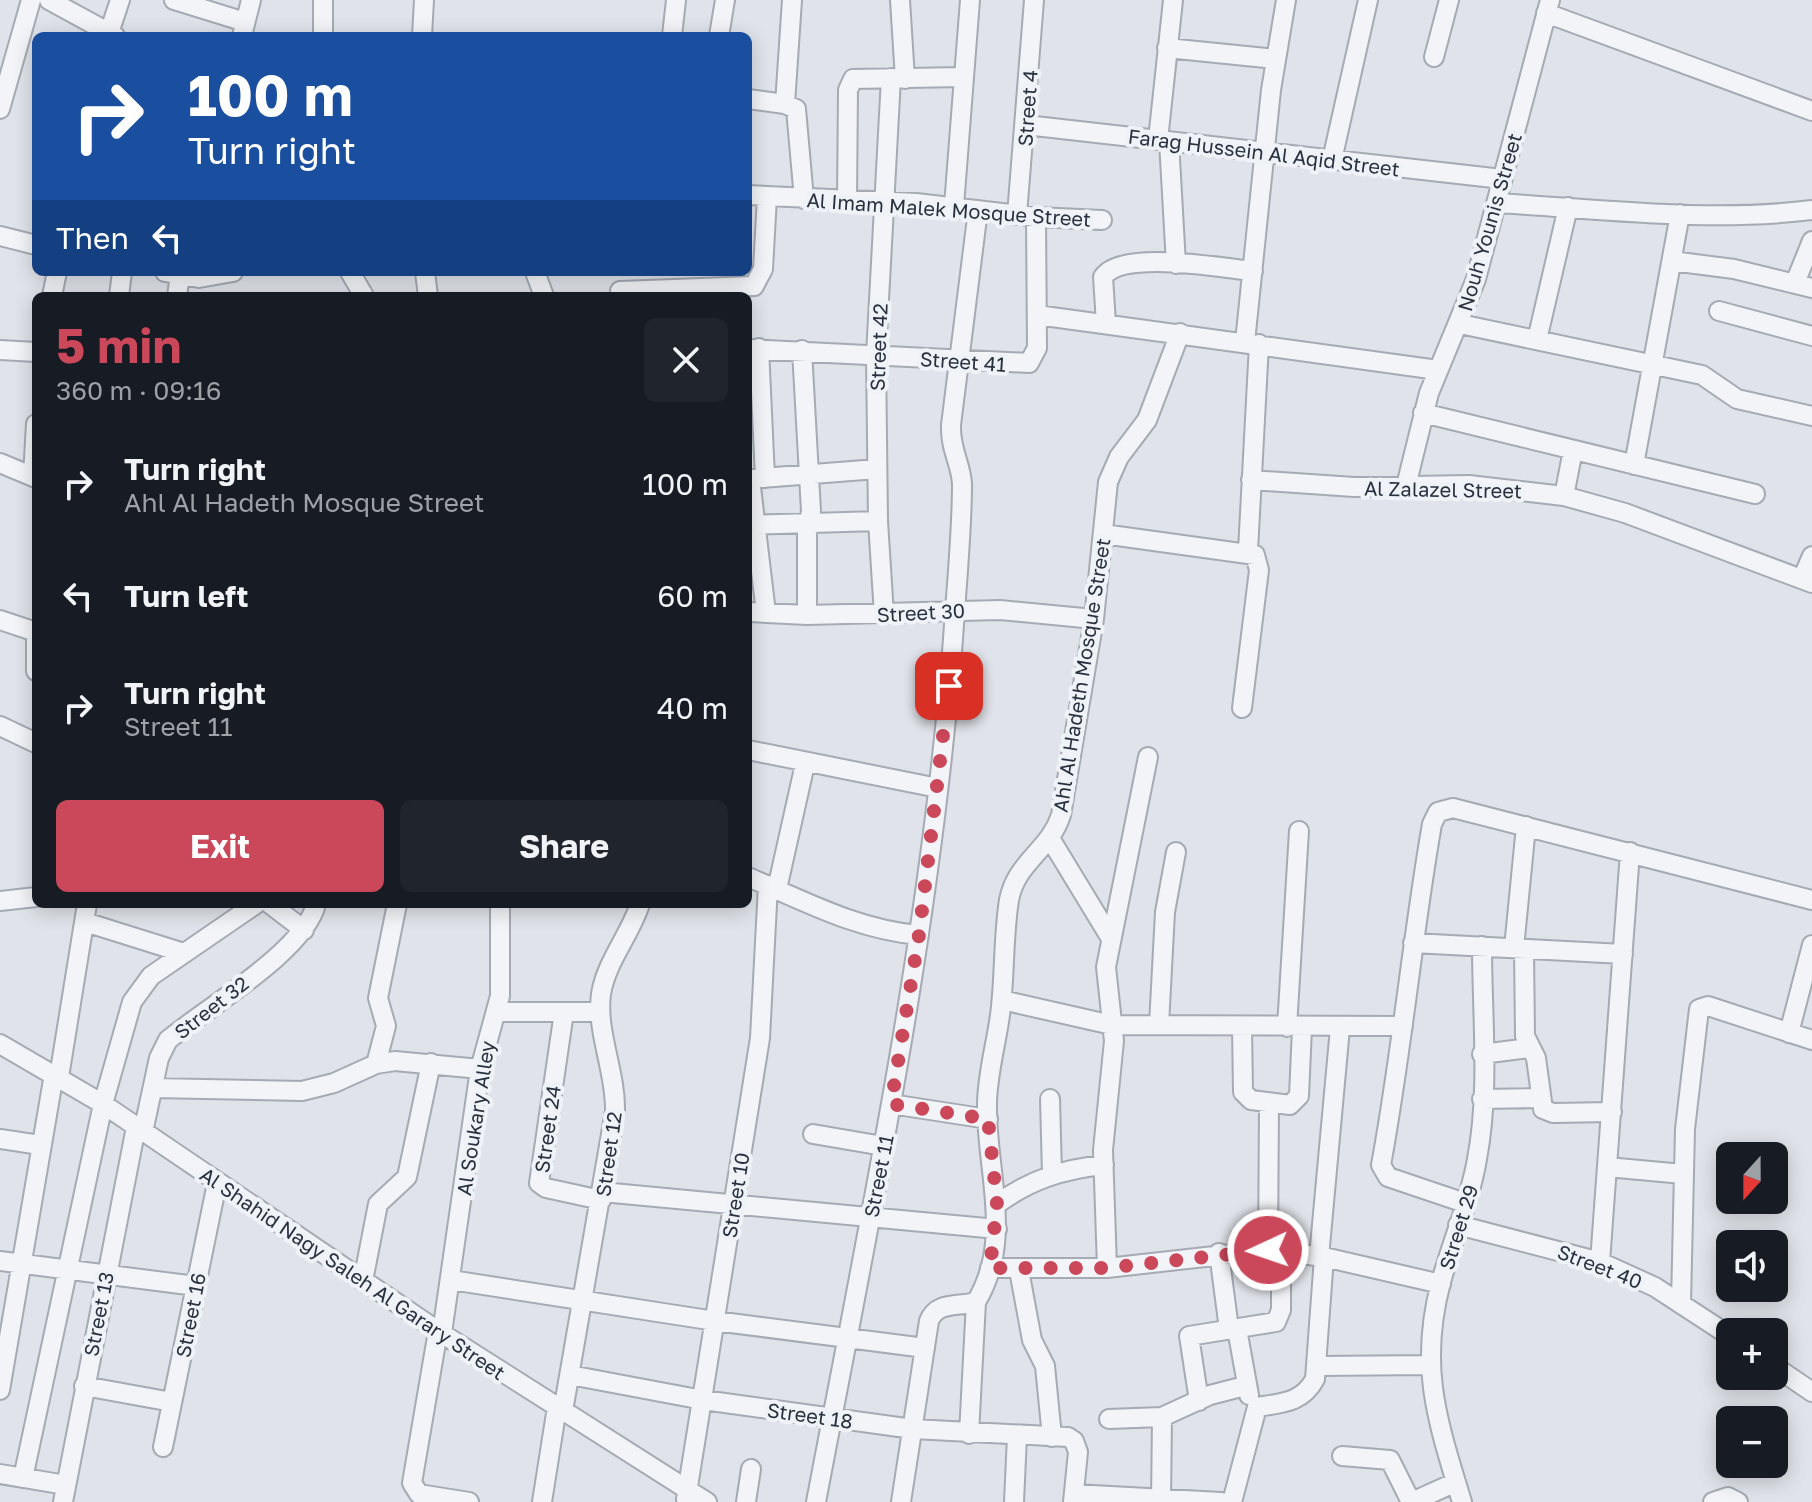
<!DOCTYPE html>
<meta charset="utf-8">
<style>
:root{--surface:#171b24;--page:#20242c;--text:#f1f3f6;--muted:#9ea1a6;--accent:#cb475a}
body{margin:0;font-family:"Golos Text",sans-serif;background:var(--page);color:var(--text);height:100vh;display:flex;flex-direction:column;font-size:30px;white-space:nowrap}
*{box-sizing:border-box;margin:0}
p{font-size:26px;color:var(--muted)}
.icon{flex:none;width:44px;height:44px;fill:none;stroke:currentColor;stroke-width:2;stroke-linecap:round;stroke-linejoin:round}
.map{position:relative;flex:1;overflow:hidden}
.sheet{position:absolute;left:32px;top:292px;width:720px;height:616px;display:flex;flex-direction:column;background:var(--surface);border-radius:12px;box-shadow:0 4px 20px #0003}
.sheet>*{flex:none}
.hud{position:absolute;left:32px;top:32px;width:720px;height:244px;border-radius:12px;box-shadow:0 4px 20px #0003;background:#1a4fa0;color:#fff;overflow:hidden}
.needle{width:52px;rotate:201deg}
.buttons{position:absolute;left:1716px;top:1142px;display:grid;gap:16px}
.buttons a{display:grid;place-items:center;width:72px;height:72px;border-radius:12px;background:var(--surface);box-shadow:0 4px 20px #0003;font-size:40px}
.pin{position:absolute;display:grid;place-items:center;width:68px;height:68px;color:#fff;margin:-34px;border-radius:16px;box-shadow:0 4px 12px #0006}
.me{position:absolute;width:88px;margin:-44px;rotate:267deg;stroke-linejoin:round;filter:drop-shadow(0 0 6px #0008)}
.turn{display:flex;align-items:center;gap:28px;height:168px;padding:0 24px;font-size:36px}
.turn .icon{width:104px;height:104px;stroke-width:2.5}
.turn b{display:block;font-size:56px;line-height:68px}
.then{display:flex;align-items:center;height:76px;padding:0 24px;background:#0003;gap:16px;font-size:30px}
.round{display:grid;place-items:center;flex:none;width:84px;height:84px;border-radius:12px;background:var(--page)}
.headline{display:flex;align-items:center;justify-content:space-between;height:136px;padding:0 24px}
h1{font-size:48px;font-weight:700;line-height:60px;color:var(--accent)}
.primary-button{display:flex;gap:16px;margin-top:auto;padding:16px 24px}
.primary-button a{flex:1;height:92px;border-radius:12px;background:var(--accent);color:#fff;font-size:32px;font-weight:700;line-height:92px;text-align:center}
.primary-button a+a{background:var(--page);color:var(--text)}
ul{padding:0;list-style:none}
li{display:flex;align-items:center;gap:24px;height:112px;padding:0 24px}
li div{flex:1}
li b{display:block;font-size:30px}
li em{font-style:normal}
.map>svg:first-child{display:block}
.lines{fill:none;stroke-linecap:round;stroke-linejoin:round}
.minor-casing{stroke:#a5aab3;stroke-width:22}
.minor{stroke:#f2f4f7;stroke-width:18}
.route{stroke:#cb475a;stroke-width:14;stroke-dasharray:0 25.2}
.labels{text-anchor:middle;dominant-baseline:central;stroke-width:8;stroke-linejoin:round;paint-order:stroke}
.street-label{font-size:20px;fill:#293140;stroke:#eff2f6}
</style>
<div class="map">
<svg width="1812" height="1502" viewBox="0 0 1812 1502">
<rect width="100%" height="100%" fill="#e0e3e9"/>
<g class="lines">
<defs>
<path id="minor" d="M 49,0 L 115,36
M 174,0 L 245,22
M 900,0 L 905,79
M 1546,13 L 1812,111
M 108,36 L 120,0
M 242,36 L 251,0
M 323,36 L 323,0
M 422,36 L 424,0
M 672,36 L 676,0
M 719,36 L 725,0
M 1167,48 L 1276,59
M 1434,57 L 1449,0
M 748,99 L 785,104 L 796,109 L 804,199
M 785,104 L 792,0
M 0,109 L 31,0
M 1026,125 L 1502,179
M 1158,140 L 1173,0
M 1169,141 L 1176,264
M 1332,160 L 1368,0
M 748,195 L 916,203 L 1036,217 L 1102,220
M 847,200 L 848,90 L 853,79 L 962,77
M 1496,203 C 1600,209 1708,223 1812,210
M 954,206 L 970,0
M 1017,215 L 1034,0
M 0,236 L 36,245
M 1672,261 L 1734,269 L 1812,288
M 165,272 L 199,278 L 233,272
M 350,272 L 364,296
M 425,272 L 428,296
M 535,272 L 544,296
M 1795,283 L 1812,241
M 620,291 L 754,286 L 763,269 L 767,197
M 52,296 L 57,272
M 119,296 L 122,272
M 177,296 L 180,275
M 1719,311 L 1812,336
M 1037,315 L 1438,370
M 1106,323 L 1103,277 C 1122,249 1221,268 1253,271
M 1460,324 L 1702,375 L 1737,399 L 1812,416
M 1537,340 L 1568,207
M 1245,342 L 1271,90 L 1286,0
M 759,348 L 765,478
M 748,349 L 1029,363 L 1037,348 L 1036,217
M 0,350 L 36,352
M 802,350 L 811,511 L 807,533 L 807,615
M 1423,413 L 1755,494
M 0,463 L 36,478
M 1634,465 L 1680,214
M 33,476 L 36,424
M 748,479 L 877,469
M 750,479 L 766,613
M 1251,480 L 1354,487 L 1469,485 L 1564,496 L 1625,513 L 1812,583
M 1406,486 L 1429,393 L 1476,279 L 1550,0
M 1564,496 L 1573,450
M 748,525 L 878,521
M 1103,534 L 1255,555 L 1259,570 L 1242,708
M 1248,551 L 1259,344
M 1802,579 L 1812,556
M 748,612 L 807,615 L 1000,610 L 1094,619
M 884,615 L 878,521 L 876,355 L 891,78
M 0,620 L 36,632
M 36,633 L 36,671
M 0,726 L 36,743
M 748,750 L 938,788
M 1051,840 L 1110,937
M 748,877 C 804,901 858,930 919,935
M 777,889 L 805,764
M 0,901 L 36,897
M 270,904 L 304,930
M 85,922 L 184,953
M 1413,943 L 1623,954
M 1514,948 L 1526,826
M 1524,949 L 1525,1036 L 1536,1058 L 1543,1109 L 1553,1113 L 1612,1112
M 1002,1000 L 1112,1025 L 1403,1026
M 496,1012 L 600,1012
M 564,1012 L 539,1183 L 546,1188 L 601,1200
M 1159,1025 L 1165,912 L 1176,852
M 1242,1027 L 1243,1092 L 1251,1100 L 1290,1105 L 1299,1096 L 1302,1028
M 1287,1027 L 1299,831
M 1789,1033 L 1812,945
M 0,1044 L 103,1104 L 438,1331 L 707,1502
M 1482,1054 L 1529,1048
M 376,1064 L 386,1026 L 378,998 L 397,904
M 59,1077 L 87,904
M 153,1088 L 302,1091 L 334,1083 L 376,1064 L 395,1061 L 480,1069
M 1050,1099 L 1052,1174
M 1482,1099 L 1540,1098
M 891,1104 L 988,1119
M 143,1132 L 159,1058 L 168,1040 C 206,1008 305,951 316,904
M 813,1134 L 883,1146
M 0,1139 L 40,1145
M 1607,1167 L 1683,1174
M 602,1192 L 997,1229
M 1465,1203 L 1388,1177 L 1381,1165 C 1402,1052 1412,938 1432,824 L 1438,812 L 1453,808 L 1812,900
M 997,1204 C 1030,1180 1063,1169 1104,1165
M 1458,1225 L 1600,1262 L 1655,1287 L 1730,1336
M 1268,1250 L 1269,1104
M 1219,1253 L 1229,1329
M 1319,1257 L 1340,1028
M 0,1261 L 196,1286
M 1600,1262 L 1630,852
M 990,1268 L 1107,1268 L 1268,1250 L 1324,1257 L 1441,1284
M 1107,1268 L 1103,1150 L 1114,1041 L 1106,967 L 1148,757
M 1019,1270 L 1032,1340 L 1045,1366 L 1052,1437
M 451,1280 L 715,1321 L 925,1348
M 363,1281 L 378,1204 L 407,1177 L 431,1063
M 1681,1303 L 1685,1129 L 1699,1009 L 1708,1006 L 1812,1040
M 1237,1329 L 1249,1395
M 438,1331 L 412,1483 L 419,1494 L 469,1502
M 442,1333 L 480,1069 L 500,996 L 500,904
M 1318,1366 L 1431,1365
M 1774,1366 L 1812,1392
M 570,1375 L 703,1400 L 913,1429 L 1068,1437 L 1074,1441 L 1078,1452 L 1073,1502
M 84,1386 L 172,1402
M 0,1390 L 54,1074
M 1199,1401 L 1189,1336 L 1276,1322 L 1281,1310 L 1281,1251
M 1257,1407 C 1282,1403 1302,1403 1315,1379 L 1324,1257
M 563,1411 L 615,1111 C 616,1072 596,1032 601,994 C 606,962 630,935 640,904
M 1109,1419 L 1162,1417 L 1210,1395 L 1245,1386
M 969,1434 L 976,1302
M 163,1447 L 217,1183
M 1342,1456 L 1390,1460 L 1411,1502
M 0,1474 L 66,1485
M 23,1478 L 103,1104 L 132,1002 L 151,976 L 256,904
M 1074,1494 L 1221,1502
M 686,1499 L 760,1038 L 768,885
M 63,1502 L 136,1127
M 542,1502 L 557,1407
M 746,1502 L 751,1469
M 816,1502 C 872,1207 935,911 955,611 C 958,569 962,525 962,484 C 961,463 950,450 951,425 L 978,210
M 901,1502 L 929,1321 C 937,1301 958,1307 976,1302 C 1014,1239 986,1172 987,1105 C 987,1075 996,1045 1000,1015 C 1005,977 1003,938 1009,900 C 1016,862 1050,850 1061,815 L 1094,619 L 1108,482 L 1119,457 L 1147,420 L 1180,333
M 1014,1502 L 1017,1436
M 1161,1502 L 1162,1417
M 1232,1502 L 1257,1407
M 1412,1502 L 1456,1482
M 1462,1502 C 1438,1422 1418,1368 1441,1282 C 1452,1241 1470,1201 1477,1159 C 1490,1091 1482,1015 1482,946
M 1713,1502 L 1728,1497 L 1738,1502"/>
</defs>
<use href="#minor" class="minor-casing"/>
<use href="#minor" class="minor"/>
</g>
<g class="lines">
<path class="route" d="M 949,686 L 919,935 L 891,1104 L 988,1119 L 997,1204 L 990,1268 L 1107,1268 L 1268,1250"/>
</g>
<g class="labels">
<g class="street-label">
<text transform="translate(1027 108) rotate(-86)">Street 4</text>
<text transform="translate(1264 152) rotate(7)">Farag Hussein Al Aqid Street</text>
<text transform="translate(949 209) rotate(4)">Al Imam Malek Mosque Street</text>
<text transform="translate(1489 222) rotate(-74)">Nouh Younis Street</text>
<text transform="translate(878 347) rotate(-88)">Street 42</text>
<text transform="translate(963 361) rotate(4)">Street 41</text>
<text transform="translate(1443 489) rotate(1)">Al Zalazel Street</text>
<text transform="translate(921 612) rotate(-3)">Street 30</text>
<text transform="translate(1081 675) rotate(-81)">Ahl Al Hadeth Mosque Street</text>
<text transform="translate(211 1007) rotate(-38)">Street 32</text>
<text transform="translate(475 1118) rotate(-81)">Al Soukary Alley</text>
<text transform="translate(547 1129) rotate(-82)">Street 24</text>
<text transform="translate(608 1154) rotate(-82)">Street 12</text>
<text transform="translate(878 1176) rotate(-79)">Street 11</text>
<text transform="translate(735 1195) rotate(-81)">Street 10</text>
<text transform="translate(1458 1227) rotate(-73)">Street 29</text>
<text transform="translate(1600 1266) rotate(21)">Street 40</text>
<text transform="translate(353 1273) rotate(34)">Al Shahid Nagy Saleh Al Garary Street</text>
<text transform="translate(98 1314) rotate(-79)">Street 13</text>
<text transform="translate(190 1315) rotate(-79)">Street 16</text>
<text transform="translate(810 1415) rotate(8)">Street 18</text>
</g>
</g>
</svg>
<div class="buttons">
<a><svg class="needle" viewBox="-14 -14 28 28"><path d="M0-13l5 13h-10z" fill="#e53935"/><path d="M0 13l5-13h-10z" fill="#9ea1a6"/></svg></a>
<a><svg class="icon" aria-label="sound" viewBox="0 0 24 24"><path d="M4 9h4l5-4v14l-5-4H4zM17 9q2 3 0 6"/></svg></a>
<a>+</a>
<a>−</a>
</div>
<div class="pin" style="left:949px;top:686px;background:#d93025"><svg class="icon" aria-label="arrive" viewBox="0 0 24 24"><path d="M6 21V4h12l-3 4 3 4H6"/></svg></div>
<svg class="me" style="left:1268px;top:1250px" viewBox="-20 -20 40 40"><circle r="17" fill="#cb475a" stroke="#fff" stroke-width="3"/><path d="M0-11L8 9 0 5-8 9z" fill="#fff"/></svg>
<div class="hud">
<div class="turn"><svg class="icon" aria-label="right" viewBox="0 0 24 24"><path d="M7 20v-9h11M14 6l5 5-5 5"/></svg><div><b>100 m</b>Turn right</div></div>
<div class="then">Then<svg class="icon" aria-label="left" viewBox="0 0 24 24"><path d="M17 20v-9H6M10 6l-5 5 5 5"/></svg></div>
</div>
<section class="sheet">
<div class="headline"><div><h1>5 min</h1><p>360 m · 09:16</p></div><a class="round"><svg class="icon" aria-label="close" viewBox="0 0 24 24"><path d="M6 6l12 12M18 6L6 18"/></svg></a></div>
<ul>
<li><svg class="icon" aria-label="right" viewBox="0 0 24 24"><path d="M7 20v-9h11M14 6l5 5-5 5"/></svg><div><b>Turn right</b><p>Ahl Al Hadeth Mosque Street</p></div><em>100 m</em></li>
<li><svg class="icon" aria-label="left" viewBox="0 0 24 24"><path d="M17 20v-9H6M10 6l-5 5 5 5"/></svg><div><b>Turn left</b></div><em>60 m</em></li>
<li><svg class="icon" aria-label="right" viewBox="0 0 24 24"><path d="M7 20v-9h11M14 6l5 5-5 5"/></svg><div><b>Turn right</b><p>Street 11</p></div><em>40 m</em></li>
</ul>
<div class="primary-button"><a>Exit</a><a>Share</a></div>
</section>
</div>
